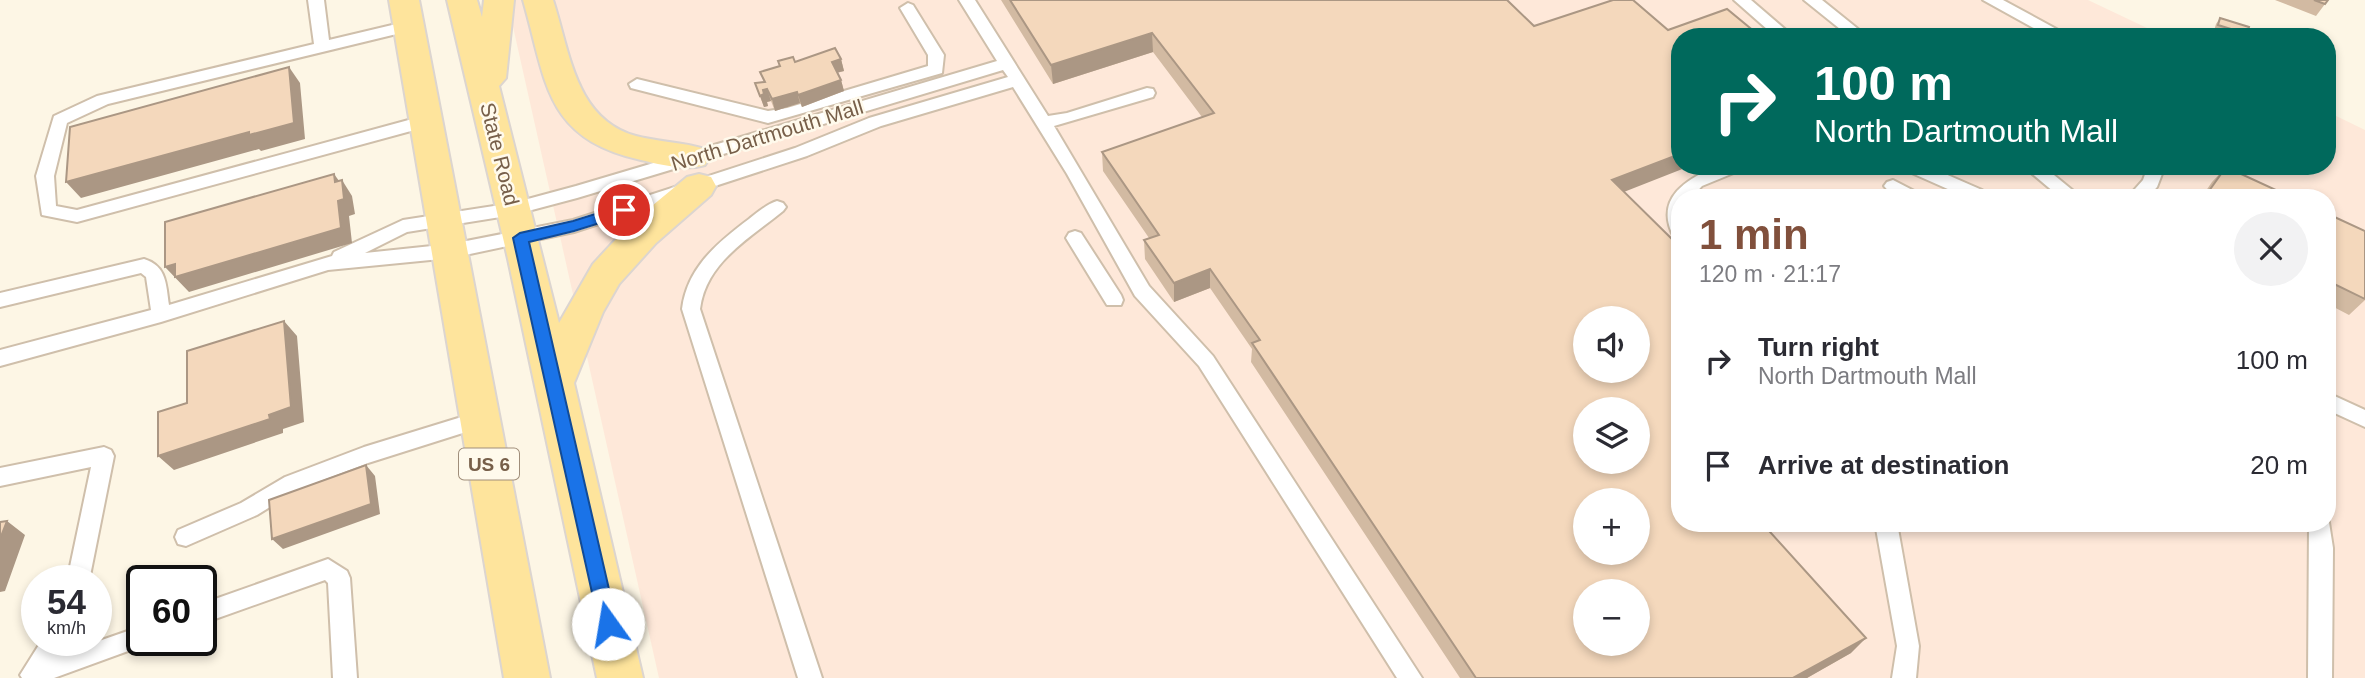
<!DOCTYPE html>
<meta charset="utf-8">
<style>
:root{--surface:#fff;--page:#f2f2f3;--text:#2b2b33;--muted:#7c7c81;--accent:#81503c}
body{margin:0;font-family:Arial,sans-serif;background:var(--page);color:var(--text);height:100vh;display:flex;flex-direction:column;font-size:26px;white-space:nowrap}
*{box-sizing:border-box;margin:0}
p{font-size:23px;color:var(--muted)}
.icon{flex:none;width:38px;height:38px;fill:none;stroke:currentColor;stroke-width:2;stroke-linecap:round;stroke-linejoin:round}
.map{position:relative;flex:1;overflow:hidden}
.details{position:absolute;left:1671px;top:189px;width:665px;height:343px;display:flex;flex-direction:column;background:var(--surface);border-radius:28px;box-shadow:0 4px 10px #0003}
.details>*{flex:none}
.guide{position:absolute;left:1671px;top:28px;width:665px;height:147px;border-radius:28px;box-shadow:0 4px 10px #0003;background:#00695c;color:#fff;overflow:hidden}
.tools{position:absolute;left:1573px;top:306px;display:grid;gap:14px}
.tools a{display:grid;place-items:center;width:77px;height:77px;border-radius:50%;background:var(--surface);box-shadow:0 4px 10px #0003;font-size:35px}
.speed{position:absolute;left:21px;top:565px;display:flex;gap:14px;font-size:35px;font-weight:700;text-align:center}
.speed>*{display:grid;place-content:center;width:91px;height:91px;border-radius:50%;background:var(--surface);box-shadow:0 4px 10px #0003;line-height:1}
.speed small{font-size:18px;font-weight:400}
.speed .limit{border:4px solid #111;border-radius:10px;background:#fff;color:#111}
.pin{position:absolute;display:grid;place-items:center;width:60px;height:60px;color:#fff;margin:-30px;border:4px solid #fff;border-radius:50%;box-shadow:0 2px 7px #0007}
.me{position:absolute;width:77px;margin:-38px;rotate:347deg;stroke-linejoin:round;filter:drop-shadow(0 0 5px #0008)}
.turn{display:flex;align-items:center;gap:24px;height:147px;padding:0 28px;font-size:32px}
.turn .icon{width:91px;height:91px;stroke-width:2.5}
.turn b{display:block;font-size:49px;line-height:60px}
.round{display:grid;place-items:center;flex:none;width:74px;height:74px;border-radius:37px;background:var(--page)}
.headline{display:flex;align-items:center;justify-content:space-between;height:119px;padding:0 28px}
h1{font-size:42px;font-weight:700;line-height:52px;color:var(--accent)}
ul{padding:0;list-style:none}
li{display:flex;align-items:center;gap:21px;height:105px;padding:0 28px}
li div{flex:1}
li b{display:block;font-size:26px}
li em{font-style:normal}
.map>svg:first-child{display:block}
.commercial{fill:#fee8d9;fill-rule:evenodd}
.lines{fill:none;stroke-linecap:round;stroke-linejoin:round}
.lane-casing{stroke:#cfbfab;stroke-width:4}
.primary-casing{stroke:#dcd5d0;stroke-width:4}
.lane{fill:#fff;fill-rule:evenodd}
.primary{fill:#fee49c;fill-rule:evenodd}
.wall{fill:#d2baa2}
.shaded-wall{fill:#ab9784}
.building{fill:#f4d8bc;stroke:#ab9784;stroke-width:2;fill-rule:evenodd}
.route{fill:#1a73e8;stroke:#114b97;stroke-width:2}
.labels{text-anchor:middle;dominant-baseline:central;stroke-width:5;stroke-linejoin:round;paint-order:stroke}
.shield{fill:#fffaec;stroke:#a08e7a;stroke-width:2}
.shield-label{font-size:19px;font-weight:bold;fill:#775f49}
.street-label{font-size:21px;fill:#775f49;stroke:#fffaec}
</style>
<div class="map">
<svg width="2365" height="678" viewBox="0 0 2365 678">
<rect width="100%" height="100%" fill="#fdf6e5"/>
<path class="commercial" d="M 507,0 L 2088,0 L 2166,37 L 1680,37 L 1680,166 L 2328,166 L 2328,112 L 2365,130 L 2365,678 L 659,678 ZM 1680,198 L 2328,198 L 2328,523 L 1680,523 ZM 1586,318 L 1638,318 L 1638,371 L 1586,371 ZM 1586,410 L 1638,410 L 1638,462 L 1586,462 ZM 1586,500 L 1638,500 L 1638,553 L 1586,553 ZM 1586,592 L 1638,592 L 1638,644 L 1586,644 Z"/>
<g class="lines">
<defs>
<path id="lane" d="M 308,0 L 324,0 L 329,40 L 409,21 L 417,26 L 409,31 L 108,104 L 67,123 L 54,176 L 56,206 L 77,210 L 427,115 L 433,117 L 435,121 L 433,125 L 77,222 L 42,215 L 36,176 L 54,116 L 97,96 L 314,44 Z
M 959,0 L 975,0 L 1048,116 L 1067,113 L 1147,88 L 1153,89 L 1155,93 L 1153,97 L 1054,126 L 1149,286 L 1213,356 L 1422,678 L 1397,678 L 1199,366 L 1135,296 L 1067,174 L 1013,87 L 881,126 L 807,156 L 574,232 L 451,258 L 328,270 L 161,322 L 0,366 L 0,350 L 151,310 L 146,277 L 141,273 L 0,307 L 0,293 L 144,259 C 167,266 166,285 169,305 L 332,256 L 334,252 L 403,220 L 513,203 L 576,186 L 997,61 ZM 1003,70 L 1008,77 L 869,118 L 795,148 L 573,220 L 451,244 L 365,253 L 407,232 L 513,215 L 577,198 Z
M 1734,0 L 1751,0 L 1794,37 L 1776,37 Z
M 1804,0 L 1822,0 L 1868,37 L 1850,37 Z
M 1983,0 L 2003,0 L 2071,37 L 2050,37 Z
M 908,3 L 913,5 L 944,55 L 942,73 L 768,123 L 631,88 L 629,84 L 637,79 L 768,111 L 787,108 L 928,66 L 928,55 L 900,8 Z
M 1718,166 L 1743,166 L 1741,170 L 1702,186 L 1691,198 L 1680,198 L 1680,239 L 1674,237 C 1653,198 1688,178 1718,166 Z
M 1903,166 L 1927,166 L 1982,190 L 1985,194 L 1983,198 L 1968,198 L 1905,170 Z
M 2023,166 L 2043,166 L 2082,198 L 2061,198 Z
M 2148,166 L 2165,166 L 2157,187 L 2147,198 L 2127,198 L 2143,180 Z
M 1893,180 L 1920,194 L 1923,198 C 1908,198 1894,199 1884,186 L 1887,182 Z
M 777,201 L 783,203 L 786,207 L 783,211 C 749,239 706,262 700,309 L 822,678 L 798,678 L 682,309 C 687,268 717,243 749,219 C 758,212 767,204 777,201 Z
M 1075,231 L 1081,233 L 1121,295 L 1123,300 L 1121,305 L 1107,305 L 1069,243 L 1066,238 L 1069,233 Z
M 2328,393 L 2365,410 L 2365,427 L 2328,410 Z
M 481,411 L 488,413 L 491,419 L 488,425 L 368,463 L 299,489 L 257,515 L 186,546 L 178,544 L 175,537 L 178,530 L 241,503 L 285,477 L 364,447 Z
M 104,447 L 111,450 L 114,456 L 89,581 L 67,581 L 91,467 L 0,486 L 0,468 Z
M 2328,516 L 2333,548 L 2332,678 L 2308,678 L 2309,523 L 2328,523 Z
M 1875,523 L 1897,523 L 1919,646 L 1916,678 L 1892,678 L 1897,646 Z
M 328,559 L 347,571 L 350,578 L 357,678 L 333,678 L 328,583 L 325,580 L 201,624 L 201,604 Z
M 142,626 L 142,640 L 151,640 L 150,643 L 54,678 L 22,678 L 20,675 L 42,640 L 65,640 L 59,655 Z"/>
<path id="primary" d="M 389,0 L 419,0 L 550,678 L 504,678 Z
M 447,0 L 477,0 L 482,17 L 484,0 L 514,0 L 506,78 L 499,86 L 559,323 L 593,264 L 630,224 L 687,177 L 699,174 L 711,177 L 716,186 L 711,195 L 656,243 L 619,284 L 603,312 L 574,383 L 643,678 L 597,678 L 508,259 Z
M 523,0 L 553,0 C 570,52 575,119 636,136 C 659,142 682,142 705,149 L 710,157 L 705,165 C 685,171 662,165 641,160 C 544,138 547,83 523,0 Z"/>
</defs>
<use href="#lane" class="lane-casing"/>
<use href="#primary" class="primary-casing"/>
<use href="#lane" class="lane"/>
<use href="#primary" class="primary"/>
</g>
<path class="wall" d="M 1001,0 L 1507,0 L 1624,191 L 1680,523 L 1851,653 L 1807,678 L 1460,678 L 1251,362 L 1252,349 L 1210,288 L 1174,302 L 1145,259 L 1144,240 L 1149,238 L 1103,171 L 1102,152 L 1202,117 L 1153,52 L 1053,84 Z
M 2275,0 L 2328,0 L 2316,16 Z
M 2220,18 L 2247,34 L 2244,37 L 2233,37 L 2214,31 L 2216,24 Z
M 841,59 L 844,71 L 837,73 L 841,80 L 844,91 L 802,107 L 800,103 L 775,111 L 771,101 L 767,102 L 768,106 L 764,107 L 755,83 L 764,82 L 760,72 L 779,67 L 778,61 L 795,62 Z
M 2226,167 L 2293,198 L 2201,198 L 2212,182 Z
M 2328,214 L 2365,231 L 2365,300 L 2349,315 L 2328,304 Z"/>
<path class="shaded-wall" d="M 1152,33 L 1153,52 L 1053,84 L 1051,65 Z
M 841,59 L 844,71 L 835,73 L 832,62 Z
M 289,67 L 300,83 L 305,139 L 261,151 L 259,149 L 81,198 L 66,182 Z
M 841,80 L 844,91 L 802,107 L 798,95 Z
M 767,89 L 771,101 L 767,102 L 768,106 L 764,107 L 760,96 L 763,90 Z
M 797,92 L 800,103 L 775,111 L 772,99 Z
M 1680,154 L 1680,166 L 1690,166 L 1606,199 L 1612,180 Z
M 334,174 L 342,185 L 342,180 L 352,196 L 355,214 L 349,216 L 352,243 L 189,292 L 165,267 L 335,182 Z
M 1210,269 L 1210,288 L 1174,302 L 1174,283 Z
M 284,321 L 297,336 L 304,422 L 283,429 L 283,433 L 174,470 L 158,456 L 269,415 Z
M 366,465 L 375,476 L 380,514 L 283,549 L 272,539 Z
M 7,521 L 25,535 L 5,591 L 0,592 L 0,539 Z
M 1866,638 L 1851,653 L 1807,678 L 1793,678 Z"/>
<path class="building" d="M 1010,0 L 1507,0 L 1534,26 L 1613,0 L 1633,0 L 1668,30 L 1727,9 L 1761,37 L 1680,37 L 1680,154 L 1612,180 L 1680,247 L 1680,523 L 1762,523 L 1866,638 L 1793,678 L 1476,678 L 1252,343 L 1260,340 L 1210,269 L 1174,283 L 1144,240 L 1159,235 L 1102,152 L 1214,113 L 1152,33 L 1051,65 ZM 1586,318 L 1638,318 L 1638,371 L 1586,371 ZM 1586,410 L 1638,410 L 1638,462 L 1586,462 ZM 1586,500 L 1638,500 L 1638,553 L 1586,553 ZM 1586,592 L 1638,592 L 1638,644 L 1586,644 Z
M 2314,0 L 2328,0 L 2325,4 Z
M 2220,18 L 2249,27 L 2247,34 L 2218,25 Z
M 835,48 L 841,59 L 832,62 L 841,80 L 798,95 L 797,92 L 772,99 L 767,89 L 763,90 L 764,94 L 760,96 L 755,83 L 765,82 L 760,72 L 780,66 L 778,61 L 793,57 L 795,62 Z
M 289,67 L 294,123 L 249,135 L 249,132 L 66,182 L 70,127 Z
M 2226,167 L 2293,198 L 2204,198 Z
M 334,174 L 335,182 L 342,180 L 344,199 L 338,201 L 341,228 L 175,277 L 175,264 L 165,267 L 165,222 Z
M 2328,214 L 2365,231 L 2365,299 L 2328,281 Z
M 284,321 L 291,407 L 269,415 L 270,419 L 158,456 L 158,412 L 187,403 L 187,351 Z
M 366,465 L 371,504 L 272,539 L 269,500 Z
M 7,521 L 0,539 L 0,522 Z"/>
<path class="route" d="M 624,205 L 629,206 L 632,210 L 629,214 L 574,231 L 529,242 L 617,624 L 615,630 L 608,633 L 601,630 L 599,624 L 513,238 L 520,233 L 573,221 Z"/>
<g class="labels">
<rect class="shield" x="459" y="448.5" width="60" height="31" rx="5"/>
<g class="shield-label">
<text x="489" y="464">US 6</text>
</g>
<g class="street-label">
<text transform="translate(767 135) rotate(-17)">North Dartmouth Mall</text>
<text transform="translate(500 154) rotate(76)">State Road</text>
</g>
</g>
</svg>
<div class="tools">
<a><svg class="icon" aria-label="sound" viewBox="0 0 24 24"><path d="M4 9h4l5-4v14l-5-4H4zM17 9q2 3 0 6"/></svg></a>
<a><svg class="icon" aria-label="layers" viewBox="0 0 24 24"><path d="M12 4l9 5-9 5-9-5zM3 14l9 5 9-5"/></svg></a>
<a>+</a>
<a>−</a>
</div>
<div class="speed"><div>54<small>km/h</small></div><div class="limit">60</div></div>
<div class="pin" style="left:624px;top:210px;background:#d93025"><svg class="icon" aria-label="arrive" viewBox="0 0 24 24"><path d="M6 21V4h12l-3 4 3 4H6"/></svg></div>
<svg class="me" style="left:608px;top:624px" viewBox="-20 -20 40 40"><circle r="19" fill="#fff"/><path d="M0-13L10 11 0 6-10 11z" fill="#1a73e8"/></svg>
<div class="guide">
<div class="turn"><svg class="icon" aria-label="right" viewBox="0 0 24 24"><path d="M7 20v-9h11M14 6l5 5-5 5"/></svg><div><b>100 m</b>North Dartmouth Mall</div></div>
</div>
<section class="details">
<div class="headline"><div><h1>1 min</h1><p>120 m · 21:17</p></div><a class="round"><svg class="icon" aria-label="close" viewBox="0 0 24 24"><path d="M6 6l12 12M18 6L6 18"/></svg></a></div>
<ul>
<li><svg class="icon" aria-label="right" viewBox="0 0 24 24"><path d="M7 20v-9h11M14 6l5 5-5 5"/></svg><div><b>Turn right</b><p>North Dartmouth Mall</p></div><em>100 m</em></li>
<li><svg class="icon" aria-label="arrive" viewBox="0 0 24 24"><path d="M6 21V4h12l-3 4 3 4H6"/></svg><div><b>Arrive at destination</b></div><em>20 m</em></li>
</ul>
</section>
</div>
